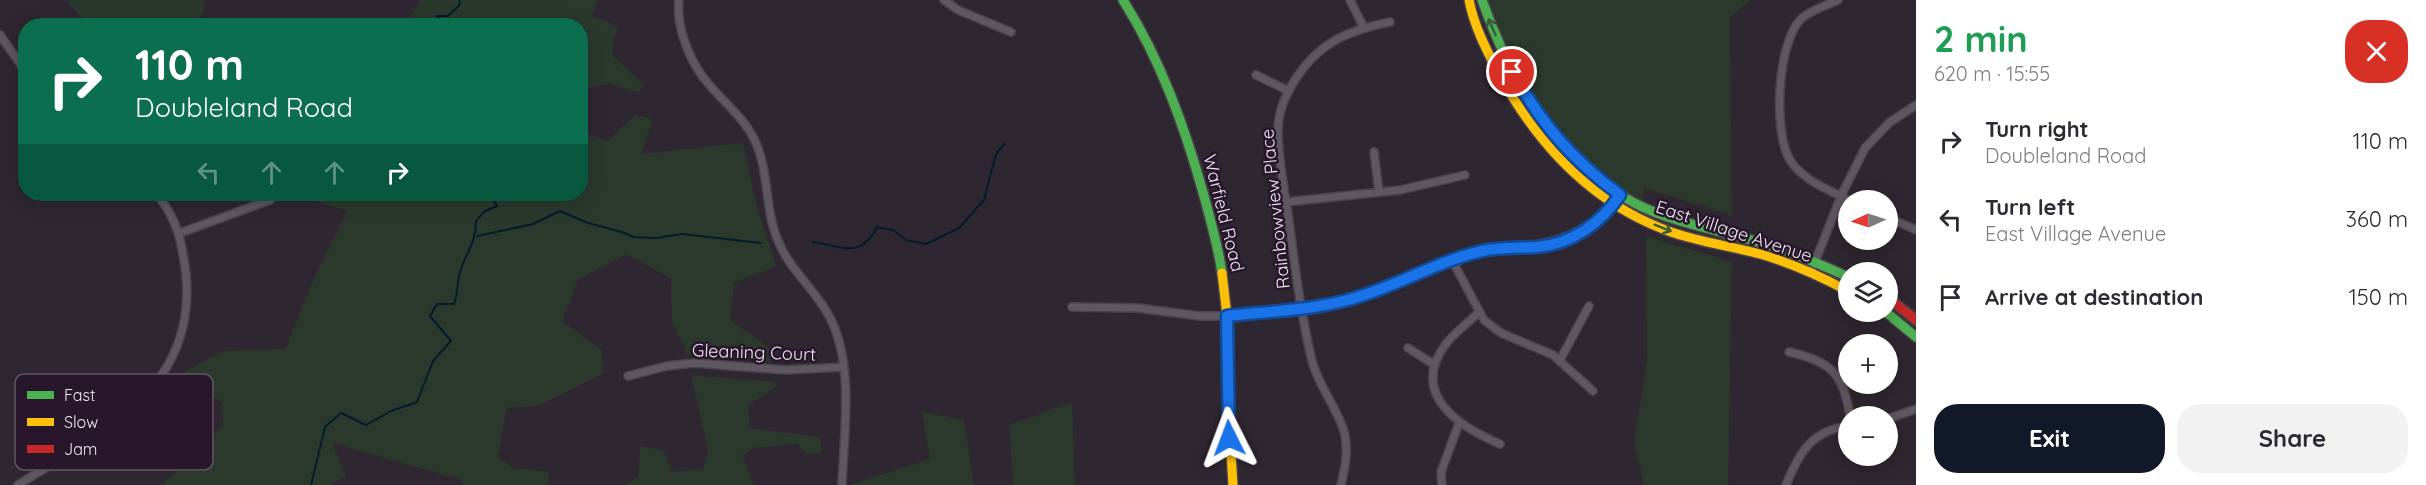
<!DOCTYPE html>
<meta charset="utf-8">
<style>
:root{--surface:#fff;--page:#f2f2f3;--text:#2b2b33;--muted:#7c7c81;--accent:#111827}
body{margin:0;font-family:Quicksand,sans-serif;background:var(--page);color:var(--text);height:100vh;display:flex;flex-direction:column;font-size:22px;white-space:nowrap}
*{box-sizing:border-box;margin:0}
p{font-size:20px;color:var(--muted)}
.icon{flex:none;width:33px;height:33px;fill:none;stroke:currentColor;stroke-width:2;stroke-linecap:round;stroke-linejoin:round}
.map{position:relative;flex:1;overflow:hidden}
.sheet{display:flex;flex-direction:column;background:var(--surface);width:510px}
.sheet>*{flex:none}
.hud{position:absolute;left:18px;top:18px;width:570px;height:183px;border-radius:24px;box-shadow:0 3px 15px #0003;background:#0b6e4f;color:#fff;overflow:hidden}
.needle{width:39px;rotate:267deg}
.buttons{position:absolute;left:1838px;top:190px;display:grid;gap:12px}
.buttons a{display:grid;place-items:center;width:60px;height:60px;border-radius:50%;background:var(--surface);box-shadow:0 3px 15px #0003;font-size:30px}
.pin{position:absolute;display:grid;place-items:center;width:51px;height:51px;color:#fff;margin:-26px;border:3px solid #fff;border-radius:50%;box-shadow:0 2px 6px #0007}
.me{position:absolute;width:66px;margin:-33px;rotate:357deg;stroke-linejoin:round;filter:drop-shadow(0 0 4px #0008)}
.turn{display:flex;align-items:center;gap:21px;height:126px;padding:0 18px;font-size:27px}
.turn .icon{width:78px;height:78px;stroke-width:2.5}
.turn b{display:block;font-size:42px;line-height:51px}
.lanes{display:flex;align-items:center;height:57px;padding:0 18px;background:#0003;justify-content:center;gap:30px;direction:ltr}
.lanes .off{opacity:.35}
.round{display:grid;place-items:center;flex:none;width:63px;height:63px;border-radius:24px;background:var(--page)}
.summary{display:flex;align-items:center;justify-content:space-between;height:102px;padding:0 18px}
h1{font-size:36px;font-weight:800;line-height:45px;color:#1e9e55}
.button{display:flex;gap:12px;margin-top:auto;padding:12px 18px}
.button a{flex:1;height:69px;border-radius:24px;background:var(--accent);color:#fff;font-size:24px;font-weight:800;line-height:69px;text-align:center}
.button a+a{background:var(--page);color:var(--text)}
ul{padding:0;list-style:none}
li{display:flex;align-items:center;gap:18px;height:78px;padding:0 18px}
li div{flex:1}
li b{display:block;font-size:22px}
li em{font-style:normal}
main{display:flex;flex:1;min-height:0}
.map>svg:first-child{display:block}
.green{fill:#2b392d}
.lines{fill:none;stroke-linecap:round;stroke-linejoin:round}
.stream{stroke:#041b2b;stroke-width:2}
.street-casing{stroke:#4a434c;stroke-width:10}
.fast-casing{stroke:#4a434c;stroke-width:12}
.slow-casing{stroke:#4a434c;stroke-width:12}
.jam-casing{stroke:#4a434c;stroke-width:12}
.street{stroke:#5e5660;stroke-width:7}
.fast{stroke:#4caf50;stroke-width:9}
.slow{stroke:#ffc107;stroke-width:9}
.jam{stroke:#c62828;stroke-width:9}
.oneway{stroke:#385b3c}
.route-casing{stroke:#114b97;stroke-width:15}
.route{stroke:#1a73e8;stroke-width:10}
.labels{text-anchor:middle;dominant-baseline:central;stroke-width:5;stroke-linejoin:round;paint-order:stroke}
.street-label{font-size:18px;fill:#f0e5f3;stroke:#28172b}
.key{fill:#28172b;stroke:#645567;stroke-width:1.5}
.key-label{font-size:16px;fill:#f0e5f3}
</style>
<main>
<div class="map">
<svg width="1916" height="485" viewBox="0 0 1916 485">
<rect width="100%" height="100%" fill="#2e2630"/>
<path class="green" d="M 69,0 L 204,0 L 204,11 L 197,25 L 89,25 L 70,5 Z
M 420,0 L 597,0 L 592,16 L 617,26 L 612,55 L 644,85 L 639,92 L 608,84 L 581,90 L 580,26 L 406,25 Z
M 1482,0 L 1751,0 L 1730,17 L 1732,215 L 1644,188 L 1642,205 L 1594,176 L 1534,109 Z
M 635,115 L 653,119 L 641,154 L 743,143 L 756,203 L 776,266 L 734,283 L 730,320 L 770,348 L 771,362 L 688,355 L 672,323 L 671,279 L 627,254 L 578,280 L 562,321 L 602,350 L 603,374 L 539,406 L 507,408 L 498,457 L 512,468 L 549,472 L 548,485 L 463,485 L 462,480 L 332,443 L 346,476 L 329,485 L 162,485 L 223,426 L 222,403 L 182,373 L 223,351 L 285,349 L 317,271 L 347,212 L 297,194 L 580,194 L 581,133 L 609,140 Z
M 1646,236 L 1732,262 L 1728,485 L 1644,485 L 1634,441 L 1647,361 Z
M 691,375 L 775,382 L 777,386 L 748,406 L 750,428 L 820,437 L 822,453 L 806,454 L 797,444 L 753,448 L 743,456 L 754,485 L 623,485 L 639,477 L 640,446 L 663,450 L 672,472 L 703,469 L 708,451 Z
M 1072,402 L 1075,485 L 1013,485 L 1009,425 Z
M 922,412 L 964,420 L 974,485 L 849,485 L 930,459 Z"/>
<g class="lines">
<path class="stream" d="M 442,26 L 437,16 L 448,16 L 459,6 L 460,0
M 477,236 L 533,224 L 560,211 L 588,223 L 622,232 L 633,237 L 656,238 L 682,234 L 761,243
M 813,242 C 842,246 860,260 877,227 L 893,230 L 906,240 L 926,244 L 959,228 L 984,200 L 996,154 L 1005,143
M 311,485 L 325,427 L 341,413 L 366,425 L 391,411 L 417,402 L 433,361 L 451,341 L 430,316 L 437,304 L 454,304 C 458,292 457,286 459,276 C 464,255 476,245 476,221 L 485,211 L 497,206 L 490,194"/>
<defs>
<path id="street" d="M 679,0 C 676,25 688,57 703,77 C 719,99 743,115 755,141 C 770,173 764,210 779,243 C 790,269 814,289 828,314 C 855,361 844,432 842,485
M 944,0 L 958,10 L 1011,32
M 1350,0 L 1364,28
M 1838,0 C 1826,6 1810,10 1801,19 C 1777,43 1773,132 1790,160 C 1803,181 1830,190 1850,201
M 0,35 L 26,72
M 1256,75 L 1289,91
M 1374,152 L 1379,192
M 1286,202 L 1400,190 L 1465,175
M 1887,217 L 1916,230
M 180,233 L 270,200
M 1452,260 L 1484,320 L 1501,333 L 1553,355 L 1593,391
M 1813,267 L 1841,196 L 1865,148 L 1890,122 L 1916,105
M 1072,307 L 1138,308 L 1200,316 L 1227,316
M 1479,312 C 1468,323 1454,333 1445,345 C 1409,395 1460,427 1500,444
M 1408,348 L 1435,365
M 1789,352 C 1831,361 1844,374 1850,417
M 1560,360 L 1589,306
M 628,376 L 667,366 L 694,363 L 785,370 L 844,367
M 1887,419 L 1916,409
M 18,485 C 101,432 197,391 186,274 C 182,242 177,219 157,194
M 1341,485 C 1345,468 1349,449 1344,431 C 1336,406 1319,387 1312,361 C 1301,315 1295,268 1289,221 C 1285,192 1278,161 1278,131 C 1278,97 1305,58 1334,41 C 1351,31 1370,26 1390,22
M 1442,485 L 1441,472 L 1459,423
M 1786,485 C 1799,453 1811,431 1848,426"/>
<path id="fast" d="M 1123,0 C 1161,60 1185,128 1204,196 C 1211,221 1218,246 1222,273
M 1482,0 C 1513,87 1565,176 1654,212 C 1687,225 1721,231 1755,241 C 1787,250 1818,263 1848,277
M 1886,312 L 1916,337
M 1227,316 C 1273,311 1319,309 1363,296 C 1403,284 1439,263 1479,252 C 1491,248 1503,249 1516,248 C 1556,245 1590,233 1616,201"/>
<path id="slow" d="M 1469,0 C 1474,26 1486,49 1498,72 C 1537,144 1592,204 1671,232 C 1700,242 1730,246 1760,254 C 1791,263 1820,276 1848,291
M 1222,273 L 1227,316 L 1228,406 L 1233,485"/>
<path id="jam" d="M 1887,297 L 1916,320"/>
</defs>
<use href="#street" class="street-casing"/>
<use href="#fast" class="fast-casing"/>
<use href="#slow" class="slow-casing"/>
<use href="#jam" class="jam-casing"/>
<use href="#street" class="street"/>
<use href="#fast" class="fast"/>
<use href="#slow" class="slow"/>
<use href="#jam" class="jam"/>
</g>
<defs><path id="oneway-shaft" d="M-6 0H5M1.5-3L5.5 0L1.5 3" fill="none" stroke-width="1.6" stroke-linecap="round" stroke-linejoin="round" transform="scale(1.5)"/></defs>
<g class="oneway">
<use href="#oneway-shaft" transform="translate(1492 27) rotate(-114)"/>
<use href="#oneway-shaft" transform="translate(1663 228) rotate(22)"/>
</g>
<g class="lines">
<defs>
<path id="route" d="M 1229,438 L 1227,316 C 1273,311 1323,310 1367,294 C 1406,281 1442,260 1482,251 C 1500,247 1520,248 1537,247 C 1572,244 1601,223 1620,195 C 1570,158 1543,125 1512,72"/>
</defs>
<use href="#route" class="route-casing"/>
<use href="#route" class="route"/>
</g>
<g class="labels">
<g class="street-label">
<text transform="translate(1275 209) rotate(-96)">Rainbowview Place</text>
<text transform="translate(1224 213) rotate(76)">Warfield Road</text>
<text transform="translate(1734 231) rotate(18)">East Village Avenue</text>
<text transform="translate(754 352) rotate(2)">Gleaning Court</text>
</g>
</g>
<rect x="15" y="374" width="198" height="96" rx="9" class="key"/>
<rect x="27" y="391" width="27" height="8" fill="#4caf50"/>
<rect x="27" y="418" width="27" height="8" fill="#ffc107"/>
<rect x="27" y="445" width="27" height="8" fill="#c62828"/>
<g class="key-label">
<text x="64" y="401">Fast</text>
<text x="64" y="428">Slow</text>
<text x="64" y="455">Jam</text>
</g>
</svg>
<div class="buttons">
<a><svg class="needle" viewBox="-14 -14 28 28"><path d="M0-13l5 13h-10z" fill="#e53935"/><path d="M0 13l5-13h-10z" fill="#7c7c81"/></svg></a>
<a><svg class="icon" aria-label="layers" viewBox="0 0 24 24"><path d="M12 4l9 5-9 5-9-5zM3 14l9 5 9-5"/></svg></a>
<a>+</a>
<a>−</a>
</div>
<div class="pin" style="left:1512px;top:72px;background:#d93025"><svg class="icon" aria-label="arrive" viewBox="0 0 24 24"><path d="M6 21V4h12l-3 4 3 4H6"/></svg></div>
<svg class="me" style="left:1229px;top:438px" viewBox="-20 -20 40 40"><path d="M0-17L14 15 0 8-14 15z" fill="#1a73e8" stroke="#fff" stroke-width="4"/></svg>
<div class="hud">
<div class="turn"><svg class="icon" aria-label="right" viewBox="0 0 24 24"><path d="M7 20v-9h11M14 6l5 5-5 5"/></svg><div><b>110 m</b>Doubleland Road</div></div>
<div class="lanes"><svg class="icon off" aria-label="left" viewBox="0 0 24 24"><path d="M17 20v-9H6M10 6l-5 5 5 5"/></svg><svg class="icon off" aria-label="ahead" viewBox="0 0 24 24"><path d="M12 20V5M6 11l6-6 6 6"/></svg><svg class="icon off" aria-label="ahead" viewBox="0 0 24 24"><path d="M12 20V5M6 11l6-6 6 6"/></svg><svg class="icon" aria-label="right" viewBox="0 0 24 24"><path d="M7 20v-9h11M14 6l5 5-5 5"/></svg></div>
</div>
</div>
<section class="sheet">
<div class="summary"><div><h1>2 min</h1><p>620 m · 15:55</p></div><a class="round" style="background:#d93025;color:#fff"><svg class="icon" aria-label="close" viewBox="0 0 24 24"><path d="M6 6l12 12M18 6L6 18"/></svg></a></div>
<ul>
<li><svg class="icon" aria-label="right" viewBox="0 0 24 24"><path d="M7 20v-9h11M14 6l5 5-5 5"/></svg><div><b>Turn right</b><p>Doubleland Road</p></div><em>110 m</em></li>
<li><svg class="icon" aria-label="left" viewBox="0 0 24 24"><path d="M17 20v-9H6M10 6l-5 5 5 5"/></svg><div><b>Turn left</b><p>East Village Avenue</p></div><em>360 m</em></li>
<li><svg class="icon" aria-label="arrive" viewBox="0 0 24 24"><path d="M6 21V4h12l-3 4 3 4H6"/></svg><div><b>Arrive at destination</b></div><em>150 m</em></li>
</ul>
<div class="button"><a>Exit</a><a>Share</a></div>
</section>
</main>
